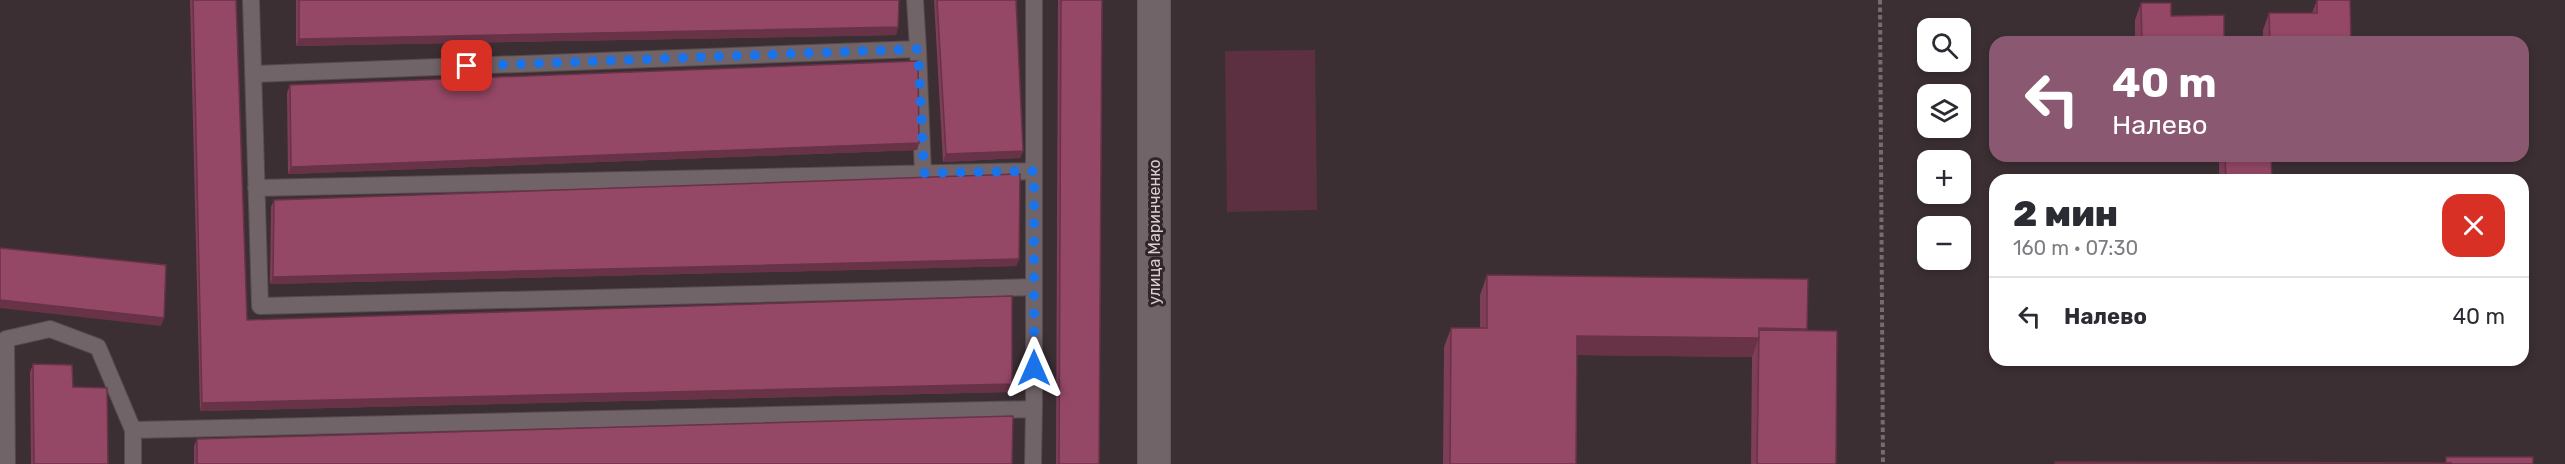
<!DOCTYPE html>
<html lang="ru">
<meta charset="utf-8">
<style>
:root{--surface:#fff;--page:#f2f2f3;--text:#2b2b33;--muted:#7c7c81;--line:#e1e1e2}
body{margin:0;font-family:Rubik,sans-serif;background:var(--page);color:var(--text);height:100vh;display:flex;flex-direction:column;font-size:22px;white-space:nowrap}
*{box-sizing:border-box;margin:0}
p{font-size:20px;color:var(--muted)}
.icon{flex:none;width:33px;height:33px;fill:none;stroke:currentColor;stroke-width:2;stroke-linecap:round;stroke-linejoin:round}
.map{position:relative;flex:1;overflow:hidden}
.details{position:absolute;left:1989px;top:174px;width:540px;height:192px;display:flex;flex-direction:column;background:var(--surface);border-radius:18px;box-shadow:0 3px 9px #0003}
.details>*{flex:none}
.hud{position:absolute;left:1989px;top:36px;width:540px;height:126px;border-radius:18px;box-shadow:0 3px 9px #0003;background:#8a5870;color:#fff;overflow:hidden}
.controls{position:absolute;left:1917px;top:18px;display:grid;gap:12px}
.controls a{display:grid;place-items:center;width:54px;height:54px;border-radius:12px;background:var(--surface);box-shadow:0 3px 9px #0003;font-size:30px}
.pin{position:absolute;display:grid;place-items:center;width:51px;height:51px;color:#fff;margin:-26px;border-radius:12px;box-shadow:0 3px 9px #0006}
.me{position:absolute;width:66px;margin:-33px;rotate:0deg;stroke-linejoin:round;filter:drop-shadow(0 0 4px #0008)}
.turn{display:flex;align-items:center;gap:21px;height:126px;padding:0 24px;font-size:27px}
.turn .icon{width:78px;height:78px;stroke-width:2.5}
.turn b{display:block;font-size:42px;line-height:51px}
.round{display:grid;place-items:center;flex:none;width:63px;height:63px;border-radius:18px;background:var(--page)}
.overview{display:flex;align-items:center;justify-content:space-between;height:102px;padding:0 24px}
h1{font-size:36px;font-weight:800;line-height:45px}
ul{padding:0;list-style:none}
li{display:flex;align-items:center;gap:18px;height:78px;padding:0 24px;border-top:2px solid var(--line)}
li div{flex:1}
li b{display:block;font-size:22px}
li em{font-style:normal}
.map>svg:first-child{display:block}
.park{fill:#5c3041}
.lines{fill:none;stroke-linecap:round;stroke-linejoin:round}
.lane-casing{stroke:#554b4e;stroke-width:18}
.street-casing{stroke:#554b4e;stroke-width:34}
.path{stroke:#766c6f;stroke-width:4;stroke-dasharray:4.5 3;stroke-linecap:butt}
.lane{stroke:#716468;stroke-width:16}
.street{stroke:#716468;stroke-width:33}
.wall{fill:#7f3e58}
.shaded-wall{fill:#683247}
.building{fill:#944866;stroke:#683247;stroke-width:1.5}
.route{stroke:#1a73e8;stroke-width:10;stroke-dasharray:0 18}
.labels{text-anchor:middle;dominant-baseline:central;stroke-width:6;stroke-linejoin:round;paint-order:stroke}
.street-label{font-size:16px;fill:#d8d0d2;stroke:#312529}
</style>
<div class="map">
<svg width="2565" height="464" viewBox="0 0 2565 464">
<rect width="100%" height="100%" fill="#3b2f33"/>
<path class="park" d="M 1315,50 L 1317,210 L 1227,212 L 1225,51 Z"/>
<g class="lines">
<defs>
<path id="lane" d="M 251,0 L 260,306 L 1034,287
M 918,49 L 923,173
M 253,74 L 918,49 L 915,0
M 256,188 L 1034,171
M 1034,409 L 1034,0
M 7,464 L 6,339 L 50,329 L 98,347 L 133,430
M 133,464 L 133,430 L 1034,409 L 1033,464"/>
<path id="street" d="M 1154,464 L 1154,0"/>
</defs>
<use href="#lane" class="lane-casing"/>
<use href="#street" class="street-casing"/>
<path class="path" d="M 1880,0 L 1883,464"/>
<use href="#lane" class="lane"/>
<use href="#street" class="street"/>
</g>
<path class="wall" d="M 190,0 L 236,0 L 247,320 L 1012,384 L 1009,392 L 200,411 Z
M 296,0 L 899,0 L 898,27 L 896,35 L 296,46 Z
M 934,0 L 1016,0 L 1023,151 L 1020,158 L 943,162 Z
M 1058,0 L 1102,0 L 1099,464 L 1056,464 Z
M 2317,0 L 2351,42 L 2263,42 L 2263,30 L 2269,13 L 2312,13 Z
M 2141,3 L 2224,42 L 2135,42 L 2135,20 Z
M 290,85 L 919,143 L 917,150 L 288,174 L 287,93 Z
M 2219,156 L 2271,156 L 2272,180 L 2219,180 Z
M 274,200 L 1019,259 L 1016,266 L 270,284 L 271,207 Z
M 1487,275 L 1806,331 L 1836,464 L 1751,464 L 1752,357 L 1577,355 L 1576,464 L 1443,464 L 1444,347 L 1451,328 L 1480,328 L 1480,295 Z
M 33,364 L 108,464 L 31,464 L 30,372 Z
M 197,439 L 1012,464 L 194,464 L 194,446 Z"/>
<path class="shaded-wall" d="M 898,27 L 896,35 L 296,46 L 299,39 Z
M 919,143 L 917,150 L 288,174 L 291,167 Z
M 1023,151 L 1020,158 L 943,162 L 946,154 Z
M 1019,259 L 1016,266 L 270,284 L 273,277 Z
M 0,300 L 164,318 L 161,326 L 0,308 Z
M 1759,328 L 1807,329 L 1800,348 L 1758,340 L 1752,357 L 1570,355 L 1577,336 Z
M 1012,384 L 1009,392 L 200,411 L 202,403 Z"/>
<path class="building" d="M 193,0 L 236,0 L 247,320 L 1012,296 L 1012,384 L 202,403 Z
M 299,0 L 899,0 L 898,27 L 299,39 Z
M 937,0 L 1016,0 L 1023,151 L 946,154 Z
M 1061,0 L 1102,0 L 1099,464 L 1059,464 Z
M 2317,0 L 2350,0 L 2351,42 L 2270,42 L 2269,13 L 2317,13 Z
M 2141,3 L 2171,3 L 2171,16 L 2224,15 L 2224,42 L 2142,42 Z
M 918,61 L 919,143 L 291,167 L 290,85 Z
M 2225,156 L 2271,156 L 2272,180 L 2226,180 Z
M 1020,174 L 1019,259 L 273,277 L 274,200 Z
M 0,248 L 166,265 L 164,318 L 0,300 Z
M 1487,275 L 1808,279 L 1807,329 L 1759,328 L 1759,338 L 1577,336 L 1576,464 L 1450,464 L 1451,328 L 1487,328 Z
M 1759,330 L 1837,331 L 1836,464 L 1757,464 Z
M 33,364 L 72,365 L 73,387 L 107,388 L 108,464 L 34,464 Z
M 1013,416 L 1012,464 L 197,464 L 197,439 Z
M 2446,457 L 2533,457 L 2533,464 L 2451,464 L 2451,463 L 2446,463 Z
M 2055,462 L 2451,463 L 2451,464 L 2055,464 Z"/>
<g class="lines">
<path class="route" d="M 467,66 L 918,49 L 924,173 L 1034,171 L 1034,368"/>
</g>
<g class="labels">
<g class="street-label">
<text transform="translate(1154 232) rotate(-90)">улица Маринченко</text>
</g>
</g>
</svg>
<div class="controls">
<a><svg class="icon" aria-label="search" viewBox="0 0 24 24"><circle cx="10" cy="10" r="6"/><path d="M15 15l6 6"/></svg></a>
<a><svg class="icon" aria-label="layers" viewBox="0 0 24 24"><path d="M12 4l9 5-9 5-9-5zM3 14l9 5 9-5"/></svg></a>
<a>+</a>
<a>−</a>
</div>
<div class="pin" style="left:467px;top:66px;background:#d93025"><svg class="icon" aria-label="arrive" viewBox="0 0 24 24"><path d="M6 21V4h12l-3 4 3 4H6"/></svg></div>
<svg class="me" style="left:1034px;top:368px" viewBox="-20 -20 40 40"><path d="M0-17L14 15 0 8-14 15z" fill="#1a73e8" stroke="#fff" stroke-width="4"/></svg>
<div class="hud">
<div class="turn"><svg class="icon" aria-label="left" viewBox="0 0 24 24"><path d="M17 20v-9H6M10 6l-5 5 5 5"/></svg><div><b>40 m</b>Налево</div></div>
</div>
<section class="details">
<div class="overview"><div><h1>2 мин</h1><p>160 m · 07:30</p></div><a class="round" style="background:#d93025;color:#fff"><svg class="icon" aria-label="close" viewBox="0 0 24 24"><path d="M6 6l12 12M18 6L6 18"/></svg></a></div>
<ul>
<li><svg class="icon" aria-label="left" viewBox="0 0 24 24"><path d="M17 20v-9H6M10 6l-5 5 5 5"/></svg><div><b>Налево</b></div><em>40 m</em></li>
</ul>
</section>
</div>
